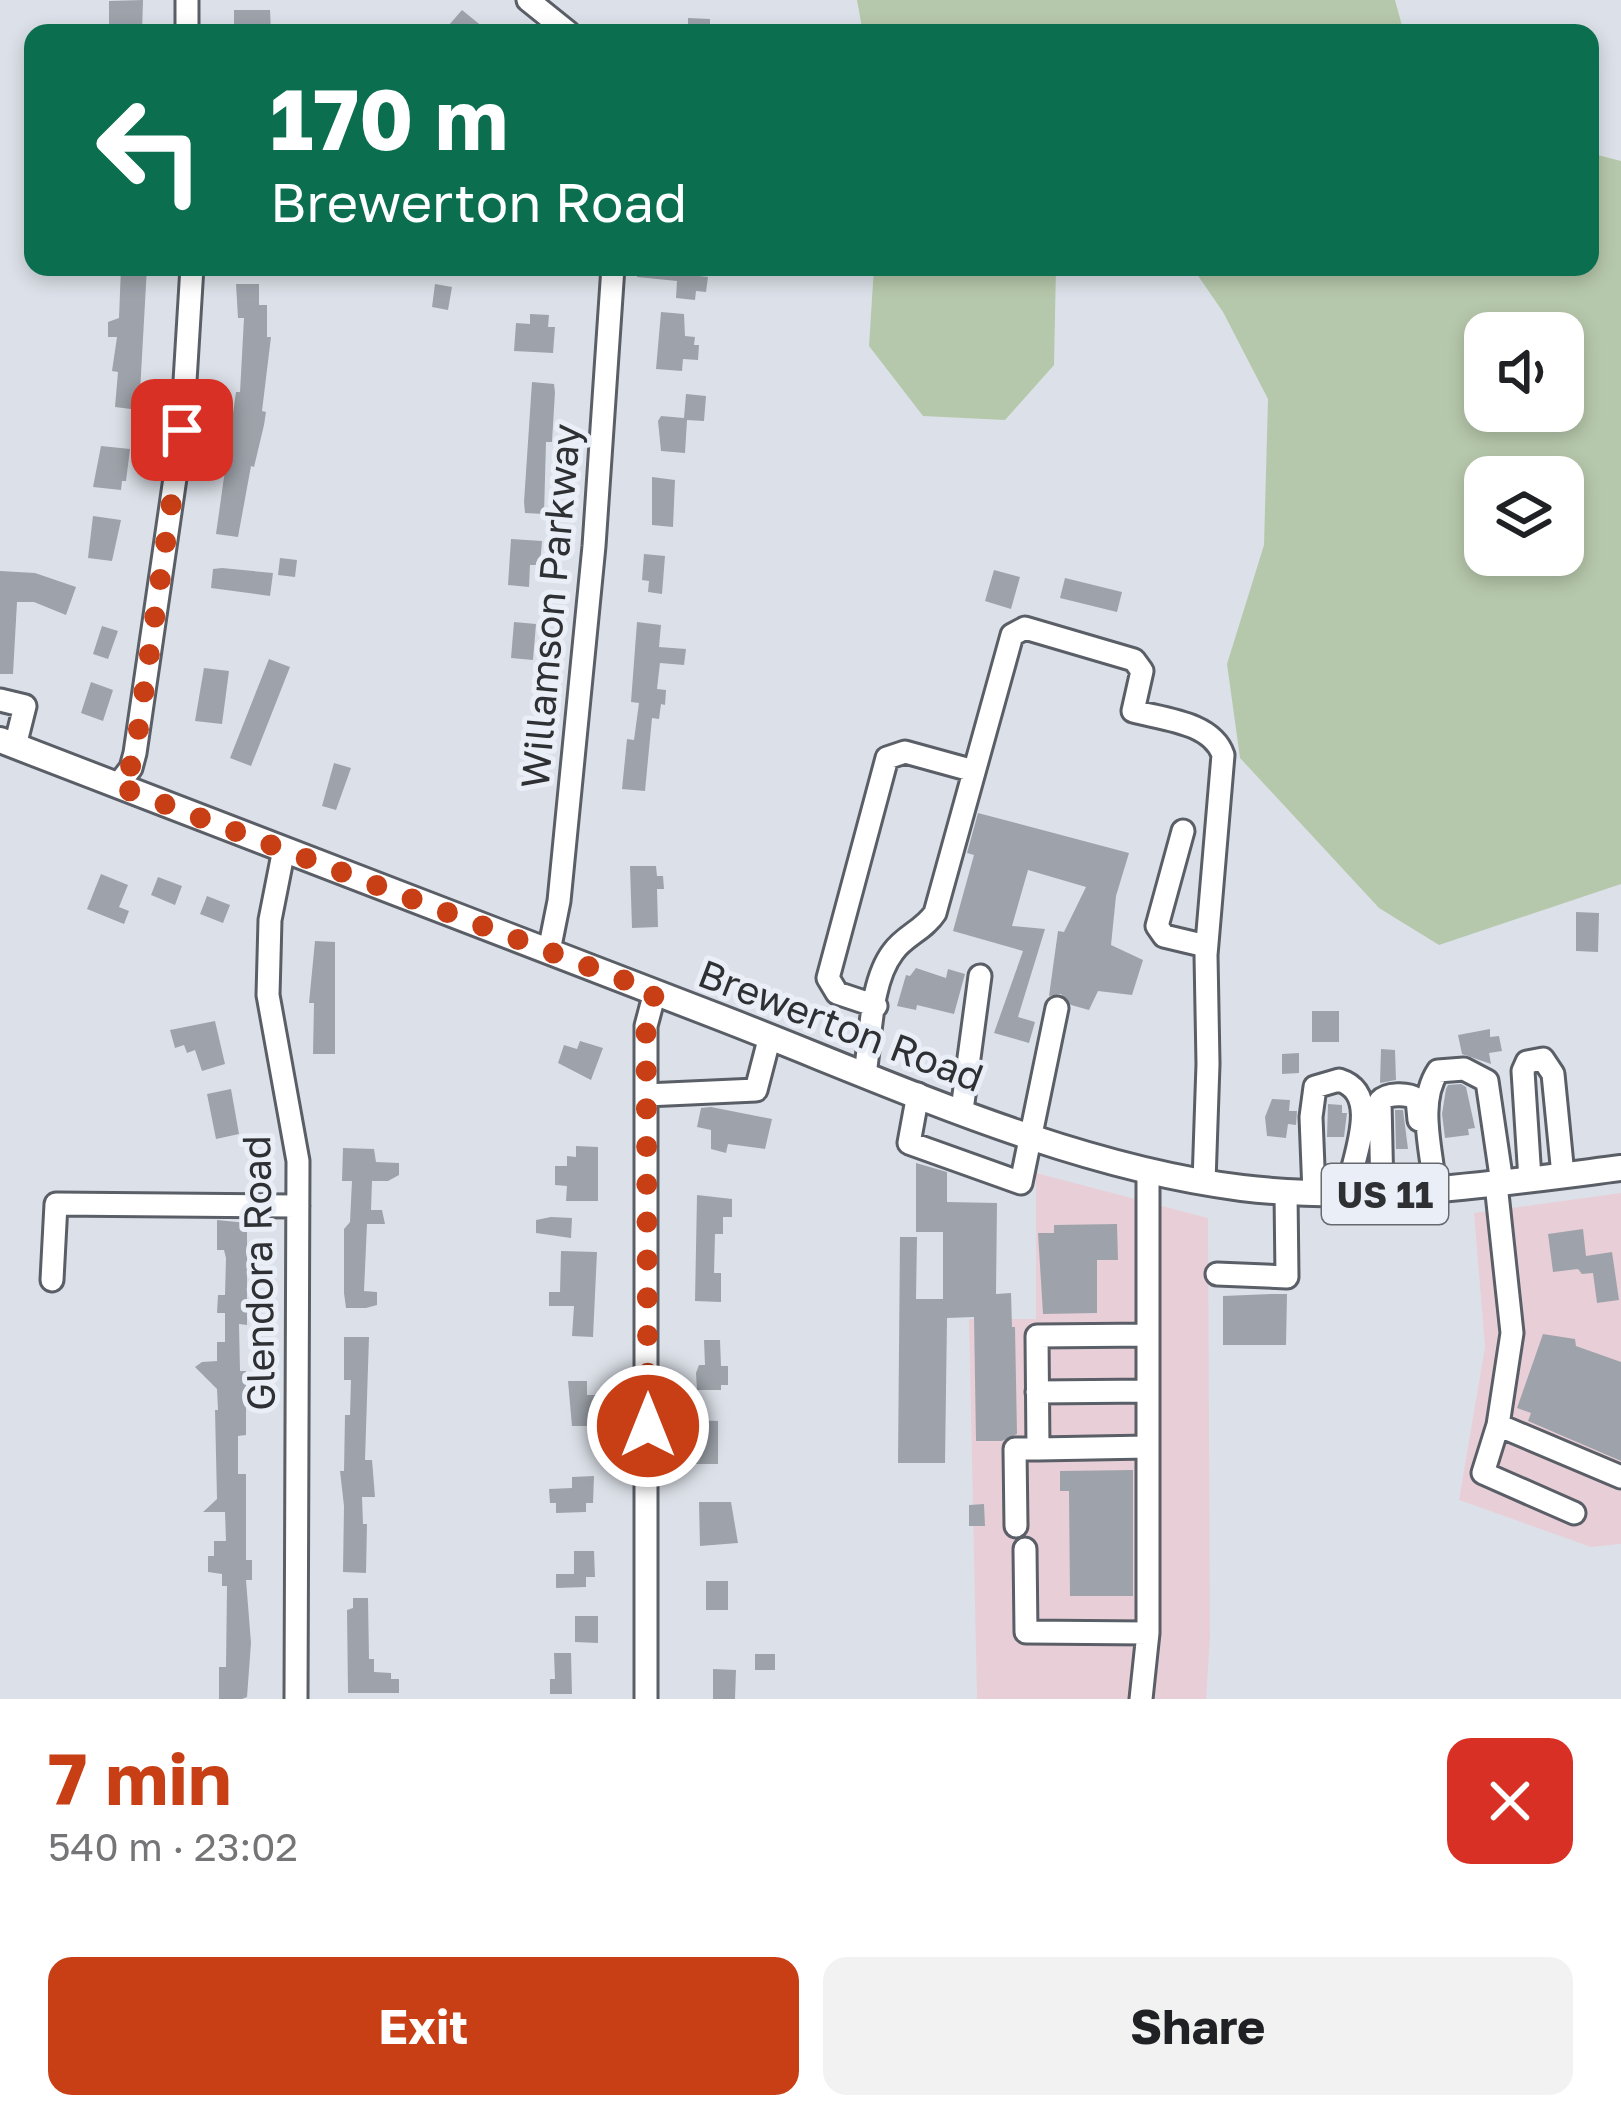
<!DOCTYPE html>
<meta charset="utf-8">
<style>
:root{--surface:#fff;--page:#f2f2f2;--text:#202124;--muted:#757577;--accent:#c83f15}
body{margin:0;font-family:"Golos Text",sans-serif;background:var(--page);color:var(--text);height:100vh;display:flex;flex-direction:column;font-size:45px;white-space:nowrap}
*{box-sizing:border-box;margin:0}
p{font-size:39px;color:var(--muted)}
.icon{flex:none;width:66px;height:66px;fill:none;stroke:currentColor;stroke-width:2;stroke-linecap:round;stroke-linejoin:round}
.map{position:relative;height:1699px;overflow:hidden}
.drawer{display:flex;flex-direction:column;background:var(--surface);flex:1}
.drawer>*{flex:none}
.hud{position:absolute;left:24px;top:24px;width:1575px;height:252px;border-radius:24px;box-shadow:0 6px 18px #0003;background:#0b6e4f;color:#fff;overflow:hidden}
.tools{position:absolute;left:1464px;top:312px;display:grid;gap:24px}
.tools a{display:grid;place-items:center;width:120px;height:120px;border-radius:24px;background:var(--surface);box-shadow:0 6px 18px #0003;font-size:60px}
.pin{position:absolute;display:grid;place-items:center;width:102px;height:102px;color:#fff;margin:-51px;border-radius:24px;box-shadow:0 6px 18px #0006}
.me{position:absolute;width:132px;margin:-66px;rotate:0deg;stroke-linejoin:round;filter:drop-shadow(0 0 9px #0008)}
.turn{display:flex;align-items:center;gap:42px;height:252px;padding:0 48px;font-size:54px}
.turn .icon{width:156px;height:156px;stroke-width:2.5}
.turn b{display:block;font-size:84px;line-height:102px}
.round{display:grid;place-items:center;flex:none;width:126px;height:126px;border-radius:24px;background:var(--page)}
.overview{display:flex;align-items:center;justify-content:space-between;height:204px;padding:0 48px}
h1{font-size:72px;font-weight:700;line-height:90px;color:var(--accent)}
.button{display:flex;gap:24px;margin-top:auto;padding:24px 48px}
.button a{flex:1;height:138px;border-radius:24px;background:var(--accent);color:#fff;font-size:48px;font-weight:700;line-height:138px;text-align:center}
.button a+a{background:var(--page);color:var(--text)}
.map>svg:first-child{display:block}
.industrial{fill:#e8cfd7}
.green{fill:#b6c8ab;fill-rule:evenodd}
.building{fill:#9ea3ab}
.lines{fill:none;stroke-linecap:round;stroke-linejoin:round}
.minor-casing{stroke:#5a5e66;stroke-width:27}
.major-casing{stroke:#5a5e66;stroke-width:30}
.minor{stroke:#fff;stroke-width:21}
.major{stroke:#fff;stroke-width:24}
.route{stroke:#c83f15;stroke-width:21;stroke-dasharray:0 37.8}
.labels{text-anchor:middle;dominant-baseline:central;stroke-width:10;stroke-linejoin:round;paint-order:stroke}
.shield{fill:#e9eef7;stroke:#66696e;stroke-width:3}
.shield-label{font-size:36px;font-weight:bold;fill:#2e3033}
.street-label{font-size:39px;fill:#2e3033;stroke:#e9eef7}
</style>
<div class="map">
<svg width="1621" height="1699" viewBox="0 0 1621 1699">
<rect width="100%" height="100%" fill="#dce1e9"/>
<path class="industrial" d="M 1036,1173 L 1208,1218 L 1210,1638 L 1206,1699 L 977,1699 L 969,1319 L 1036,1319 Z
M 1621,1193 L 1621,1544 L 1591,1547 L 1459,1500 L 1485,1347 L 1474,1213 Z"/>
<path class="green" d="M 857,0 L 1395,0 L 1404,33 L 863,33 Z
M 1590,153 L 1621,161 L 1621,884 L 1439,945 L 1379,908 L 1240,758 L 1227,664 L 1264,545 L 1268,399 L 1223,312 L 1192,267 L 1590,267 ZM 1563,333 L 1563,411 L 1485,411 L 1485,333 ZM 1563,477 L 1563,555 L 1485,555 L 1485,477 Z
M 874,267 L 1056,267 L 1054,365 L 1005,420 L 923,416 L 869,346 Z"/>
<path class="building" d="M 143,0 L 142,33 L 109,33 L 109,1 Z
M 234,10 L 270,10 L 271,33 L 234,33 Z
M 462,10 L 478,23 L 489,33 L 442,33 Z
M 688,18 L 710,19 L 710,33 L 688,33 Z
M 121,267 L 147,267 L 139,410 L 115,407 L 118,372 L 112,371 L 117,337 L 108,337 L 108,322 L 119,318 Z
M 637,267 L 700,267 L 699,276 L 708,277 L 706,292 L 696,291 L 695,300 L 676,298 L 677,281 L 637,277 Z
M 236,284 L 259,284 L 259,305 L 267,305 L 267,337 L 271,337 L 262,411 L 266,412 L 264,425 L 254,467 L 251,466 L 238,537 L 216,534 L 236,392 L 240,392 L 244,318 L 238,318 Z
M 435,284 L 452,287 L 448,310 L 432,307 Z
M 661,312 L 684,314 L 685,336 L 695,337 L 694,345 L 699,345 L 698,360 L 683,359 L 682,371 L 656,369 Z
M 530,314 L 549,315 L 548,327 L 555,327 L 553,353 L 514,351 L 516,323 L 530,324 Z
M 532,382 L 554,384 L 555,392 L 552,442 L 546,442 L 544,514 L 525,513 L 524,502 Z
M 686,394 L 706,396 L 704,421 L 687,420 L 685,453 L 661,451 L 658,421 L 661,416 L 684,418 Z
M 101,446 L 130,449 L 126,481 L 122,481 L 121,490 L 93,487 Z
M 652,477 L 675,480 L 673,527 L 652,525 Z
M 93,516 L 121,520 L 112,561 L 88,558 Z
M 511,539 L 542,541 L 540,565 L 530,565 L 529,587 L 508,585 Z
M 644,554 L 665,556 L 662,594 L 648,592 L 649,581 L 642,580 Z
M 280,558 L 297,560 L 295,577 L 278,575 Z
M 222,568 L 273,573 L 270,596 L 211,588 L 213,569 Z
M 994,570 L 1020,577 L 1011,609 L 985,601 Z
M 0,571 L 35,573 L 76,587 L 66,615 L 34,602 L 17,602 L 13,674 L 0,674 Z
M 1065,578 L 1122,592 L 1117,612 L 1060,598 Z
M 514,622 L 536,624 L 533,660 L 511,658 Z
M 637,622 L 661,625 L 659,647 L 686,649 L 684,665 L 660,663 L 657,689 L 666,690 L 665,705 L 661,704 L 659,719 L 652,718 L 645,791 L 622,789 L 627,739 L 634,740 L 639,703 L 631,702 Z
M 102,626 L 118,631 L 108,659 L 93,654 Z
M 269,659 L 290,667 L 251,766 L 230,758 Z
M 204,668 L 229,671 L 222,724 L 195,721 Z
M 91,682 L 113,690 L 103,721 L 81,713 Z
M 334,763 L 351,768 L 336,810 L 322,806 Z
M 978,813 L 1129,853 L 1116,896 L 1111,945 L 1143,960 L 1132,995 L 1098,991 L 1089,1010 L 1071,1005 L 1061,994 L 1049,996 L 1058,931 L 1064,932 L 1086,887 L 1028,870 L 1012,926 L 1045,929 L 1018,1017 L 1035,1022 L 1029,1043 L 994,1033 L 1023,951 L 953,931 L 974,855 L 967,853 Z
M 630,866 L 656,866 L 657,876 L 663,876 L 664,889 L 657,889 L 658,927 L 632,928 Z
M 101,874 L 128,885 L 119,907 L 129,911 L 124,924 L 87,909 Z
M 158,877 L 182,886 L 175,905 L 151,895 Z
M 207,896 L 230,905 L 223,923 L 200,914 Z
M 1576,912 L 1599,913 L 1598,952 L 1576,951 Z
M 315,941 L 335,942 L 335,1054 L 313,1054 L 314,1003 L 309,1003 Z
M 916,968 L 946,978 L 948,969 L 965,974 L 954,1014 L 917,1005 L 916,1010 L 897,1006 L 906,975 L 910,976 Z
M 1312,1011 L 1339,1011 L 1339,1042 L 1312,1042 Z
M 215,1021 L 225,1064 L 202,1071 L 195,1050 L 187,1053 L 184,1045 L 175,1048 L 170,1030 Z
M 1490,1029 L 1490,1037 L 1499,1036 L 1502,1051 L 1489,1053 L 1491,1064 L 1462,1054 L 1458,1035 Z
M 580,1041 L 603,1048 L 591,1080 L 558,1063 L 564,1045 L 577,1049 Z
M 1381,1049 L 1395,1050 L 1396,1080 L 1380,1083 Z
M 1299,1053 L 1299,1073 L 1282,1074 L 1282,1054 Z
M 1461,1084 L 1466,1087 L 1475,1128 L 1468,1129 L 1469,1135 L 1445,1138 L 1442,1114 L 1446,1089 L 1448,1085 Z
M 231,1089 L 239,1134 L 216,1139 L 207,1094 Z
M 1272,1099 L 1290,1100 L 1289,1111 L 1297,1111 L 1296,1125 L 1288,1124 L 1286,1138 L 1267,1136 L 1265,1117 Z
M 1328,1104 L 1342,1105 L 1342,1113 L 1347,1113 L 1344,1137 L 1327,1137 Z
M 711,1107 L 772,1119 L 765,1149 L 728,1144 L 726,1153 L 711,1149 L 711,1130 L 697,1127 L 701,1108 Z
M 1395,1110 L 1403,1110 L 1408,1149 L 1396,1149 Z
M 576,1146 L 598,1147 L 598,1201 L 566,1201 L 567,1186 L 555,1185 L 555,1166 L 567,1166 L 567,1156 L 576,1157 Z
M 343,1148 L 374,1149 L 376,1162 L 399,1163 L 399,1175 L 388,1181 L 372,1181 L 371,1210 L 382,1210 L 385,1224 L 367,1224 L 364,1291 L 377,1292 L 377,1305 L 366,1308 L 346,1308 L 344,1293 L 344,1229 L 350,1222 L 352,1181 L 342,1181 Z
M 916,1163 L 947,1172 L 947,1202 L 997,1203 L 996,1294 L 1011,1293 L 1012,1327 L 1015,1327 L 1017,1434 L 1002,1441 L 976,1441 L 974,1317 L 947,1318 L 945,1463 L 898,1463 L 900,1237 L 917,1237 L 916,1299 L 943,1299 L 943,1232 L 916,1232 Z
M 697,1195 L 732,1199 L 732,1217 L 723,1217 L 723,1234 L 715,1234 L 714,1273 L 721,1273 L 721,1302 L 695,1301 Z
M 551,1217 L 572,1218 L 571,1238 L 536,1233 L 536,1220 Z
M 217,1220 L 247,1223 L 247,1325 L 239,1324 L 240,1371 L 246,1371 L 246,1435 L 238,1436 L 238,1474 L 246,1474 L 246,1560 L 252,1560 L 252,1580 L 246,1580 L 251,1643 L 247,1697 L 242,1699 L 219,1699 L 219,1667 L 226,1667 L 227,1586 L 222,1586 L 222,1574 L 208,1572 L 208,1556 L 214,1556 L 214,1541 L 226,1541 L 225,1512 L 203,1512 L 217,1499 L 215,1410 L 218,1410 L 217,1389 L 195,1367 L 202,1362 L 217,1361 L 217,1342 L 225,1342 L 225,1313 L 217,1313 L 218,1295 L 225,1295 L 226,1258 L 224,1250 L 217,1250 Z
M 1117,1224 L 1118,1260 L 1097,1260 L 1097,1313 L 1043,1314 L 1038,1233 L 1054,1233 L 1054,1225 Z
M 1583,1229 L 1586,1256 L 1612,1252 L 1619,1300 L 1597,1303 L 1593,1273 L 1582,1274 L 1578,1269 L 1553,1272 L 1548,1234 Z
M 561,1251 L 597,1252 L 593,1337 L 572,1336 L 574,1306 L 549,1306 L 549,1292 L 560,1292 Z
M 1271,1294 L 1287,1294 L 1286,1345 L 1223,1345 L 1223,1296 Z
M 1543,1334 L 1575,1339 L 1576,1346 L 1621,1362 L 1621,1461 L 1528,1421 L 1531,1413 L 1517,1408 Z
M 344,1337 L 369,1337 L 365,1460 L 372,1460 L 375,1497 L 362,1497 L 363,1524 L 367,1524 L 366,1573 L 343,1572 L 344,1506 L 340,1471 L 344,1471 L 345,1415 L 350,1415 L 351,1380 L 344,1380 Z
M 704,1340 L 720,1340 L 721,1366 L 728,1366 L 728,1385 L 721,1385 L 721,1390 L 697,1390 L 696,1373 L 699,1365 L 705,1365 Z
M 568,1381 L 587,1381 L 587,1395 L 596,1395 L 593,1426 L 572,1426 Z
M 695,1420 L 718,1421 L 718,1464 L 695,1464 Z
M 1133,1470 L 1133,1596 L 1070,1596 L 1069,1491 L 1060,1491 L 1060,1471 Z
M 594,1476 L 593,1503 L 586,1503 L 586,1512 L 556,1513 L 556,1503 L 550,1503 L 549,1489 L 572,1488 L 572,1477 Z
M 699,1502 L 731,1502 L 738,1543 L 700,1546 Z
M 984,1504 L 985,1526 L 969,1526 L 969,1505 Z
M 574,1551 L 594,1551 L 595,1577 L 586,1577 L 586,1587 L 556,1588 L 556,1574 L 574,1574 Z
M 706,1581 L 728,1581 L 728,1610 L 706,1610 Z
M 353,1598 L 368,1598 L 369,1659 L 374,1659 L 374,1672 L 391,1673 L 391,1679 L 399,1679 L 399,1693 L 348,1693 L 347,1610 L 353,1608 Z
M 575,1616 L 598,1616 L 598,1643 L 575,1642 Z
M 554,1653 L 571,1653 L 572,1694 L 550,1694 L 550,1679 L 555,1679 Z
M 755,1654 L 775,1654 L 775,1670 L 755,1670 Z
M 713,1669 L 736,1670 L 735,1699 L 713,1699 Z"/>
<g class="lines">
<defs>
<path id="minor" d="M 187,0 L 187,33
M 528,0 L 569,33
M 0,700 L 25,706 L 15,746
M 117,786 L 131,768 L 135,753 L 182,430 L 192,267
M 1183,831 L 1157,926 L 1164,936 L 1206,946
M 284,849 L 270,920 L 268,995 L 298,1161 L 296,1699
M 549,951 L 559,901 L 594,546 L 613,267
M 876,1006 L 837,993 L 828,978 L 887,758 L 905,752 L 974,771
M 865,1074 C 871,1037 870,982 893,952 C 904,936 924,930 935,913 L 1012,635 L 1025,628 L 1134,660 L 1142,671 L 1133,711 C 1162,719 1212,722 1223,755 L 1206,955 L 1208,1064 L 1204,1182
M 918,1094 L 909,1143 L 1021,1183 L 1057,1008
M 646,1095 L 756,1090 L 770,1036
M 962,1110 L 980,976
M 1530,1179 L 1523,1071 L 1527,1062 L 1543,1059 L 1553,1074 L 1563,1175
M 1496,1184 L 1512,1333 L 1498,1425 L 1483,1473 L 1574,1513
M 1435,1191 C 1433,1154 1416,1104 1438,1071 L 1464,1069 L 1487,1081 L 1502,1183
M 1314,1193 L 1311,1117 L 1315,1087 L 1339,1080 C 1384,1094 1351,1161 1347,1194
M 1382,1194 L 1380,1101 C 1387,1093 1408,1093 1417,1099 L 1419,1120
M 1217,1274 L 1287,1277 L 1286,1193
M 52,1280 L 56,1204 L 298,1206
M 1148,1335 L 1037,1336 L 1038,1449 L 1148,1447
M 1037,1392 L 1148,1391
M 1498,1425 L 1621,1477
M 1016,1526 L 1015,1449 L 1038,1449
M 1025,1549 L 1026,1632 L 1148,1633
M 646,1699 L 646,1026 L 655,992
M 1141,1699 L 1148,1633 L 1148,1172"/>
<path id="major" d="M 0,740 C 239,833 479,924 719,1017 C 885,1081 1065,1166 1242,1188 C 1370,1203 1495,1184 1621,1168"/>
</defs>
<use href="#minor" class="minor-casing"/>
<use href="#major" class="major-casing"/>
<use href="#minor" class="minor"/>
<use href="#major" class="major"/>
</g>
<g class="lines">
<path class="route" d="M 182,430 L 135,753 L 130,768 L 117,786 L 655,992 L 646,1026 L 648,1426"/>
</g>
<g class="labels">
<rect class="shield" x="1322" y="1164" width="126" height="60" rx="9"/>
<g class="shield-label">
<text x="1385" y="1194">US 11</text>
</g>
<g class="street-label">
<text transform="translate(550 606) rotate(-85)">Willamson Parkway</text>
<text transform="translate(841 1025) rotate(21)">Brewerton Road</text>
<text transform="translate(258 1273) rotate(-91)">Glendora Road</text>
</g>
</g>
</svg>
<div class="tools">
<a><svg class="icon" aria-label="sound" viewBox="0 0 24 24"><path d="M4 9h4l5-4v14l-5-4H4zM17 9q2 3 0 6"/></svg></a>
<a><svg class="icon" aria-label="layers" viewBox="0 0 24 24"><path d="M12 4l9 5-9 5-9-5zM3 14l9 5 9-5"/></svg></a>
</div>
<div class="pin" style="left:182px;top:430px;background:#d93025"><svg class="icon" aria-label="arrive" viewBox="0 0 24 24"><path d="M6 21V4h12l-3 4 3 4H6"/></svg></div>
<svg class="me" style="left:648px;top:1426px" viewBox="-20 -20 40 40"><circle r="17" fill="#c83f15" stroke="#fff" stroke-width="3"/><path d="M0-11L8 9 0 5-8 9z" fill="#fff"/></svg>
<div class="hud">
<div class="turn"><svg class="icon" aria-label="left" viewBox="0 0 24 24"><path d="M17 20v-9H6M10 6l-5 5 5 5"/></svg><div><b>170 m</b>Brewerton Road</div></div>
</div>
</div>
<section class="drawer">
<div class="overview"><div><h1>7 min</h1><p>540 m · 23:02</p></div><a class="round" style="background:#d93025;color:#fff"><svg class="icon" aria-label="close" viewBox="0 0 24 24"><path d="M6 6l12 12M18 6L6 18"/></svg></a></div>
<div class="button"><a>Exit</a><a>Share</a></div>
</section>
